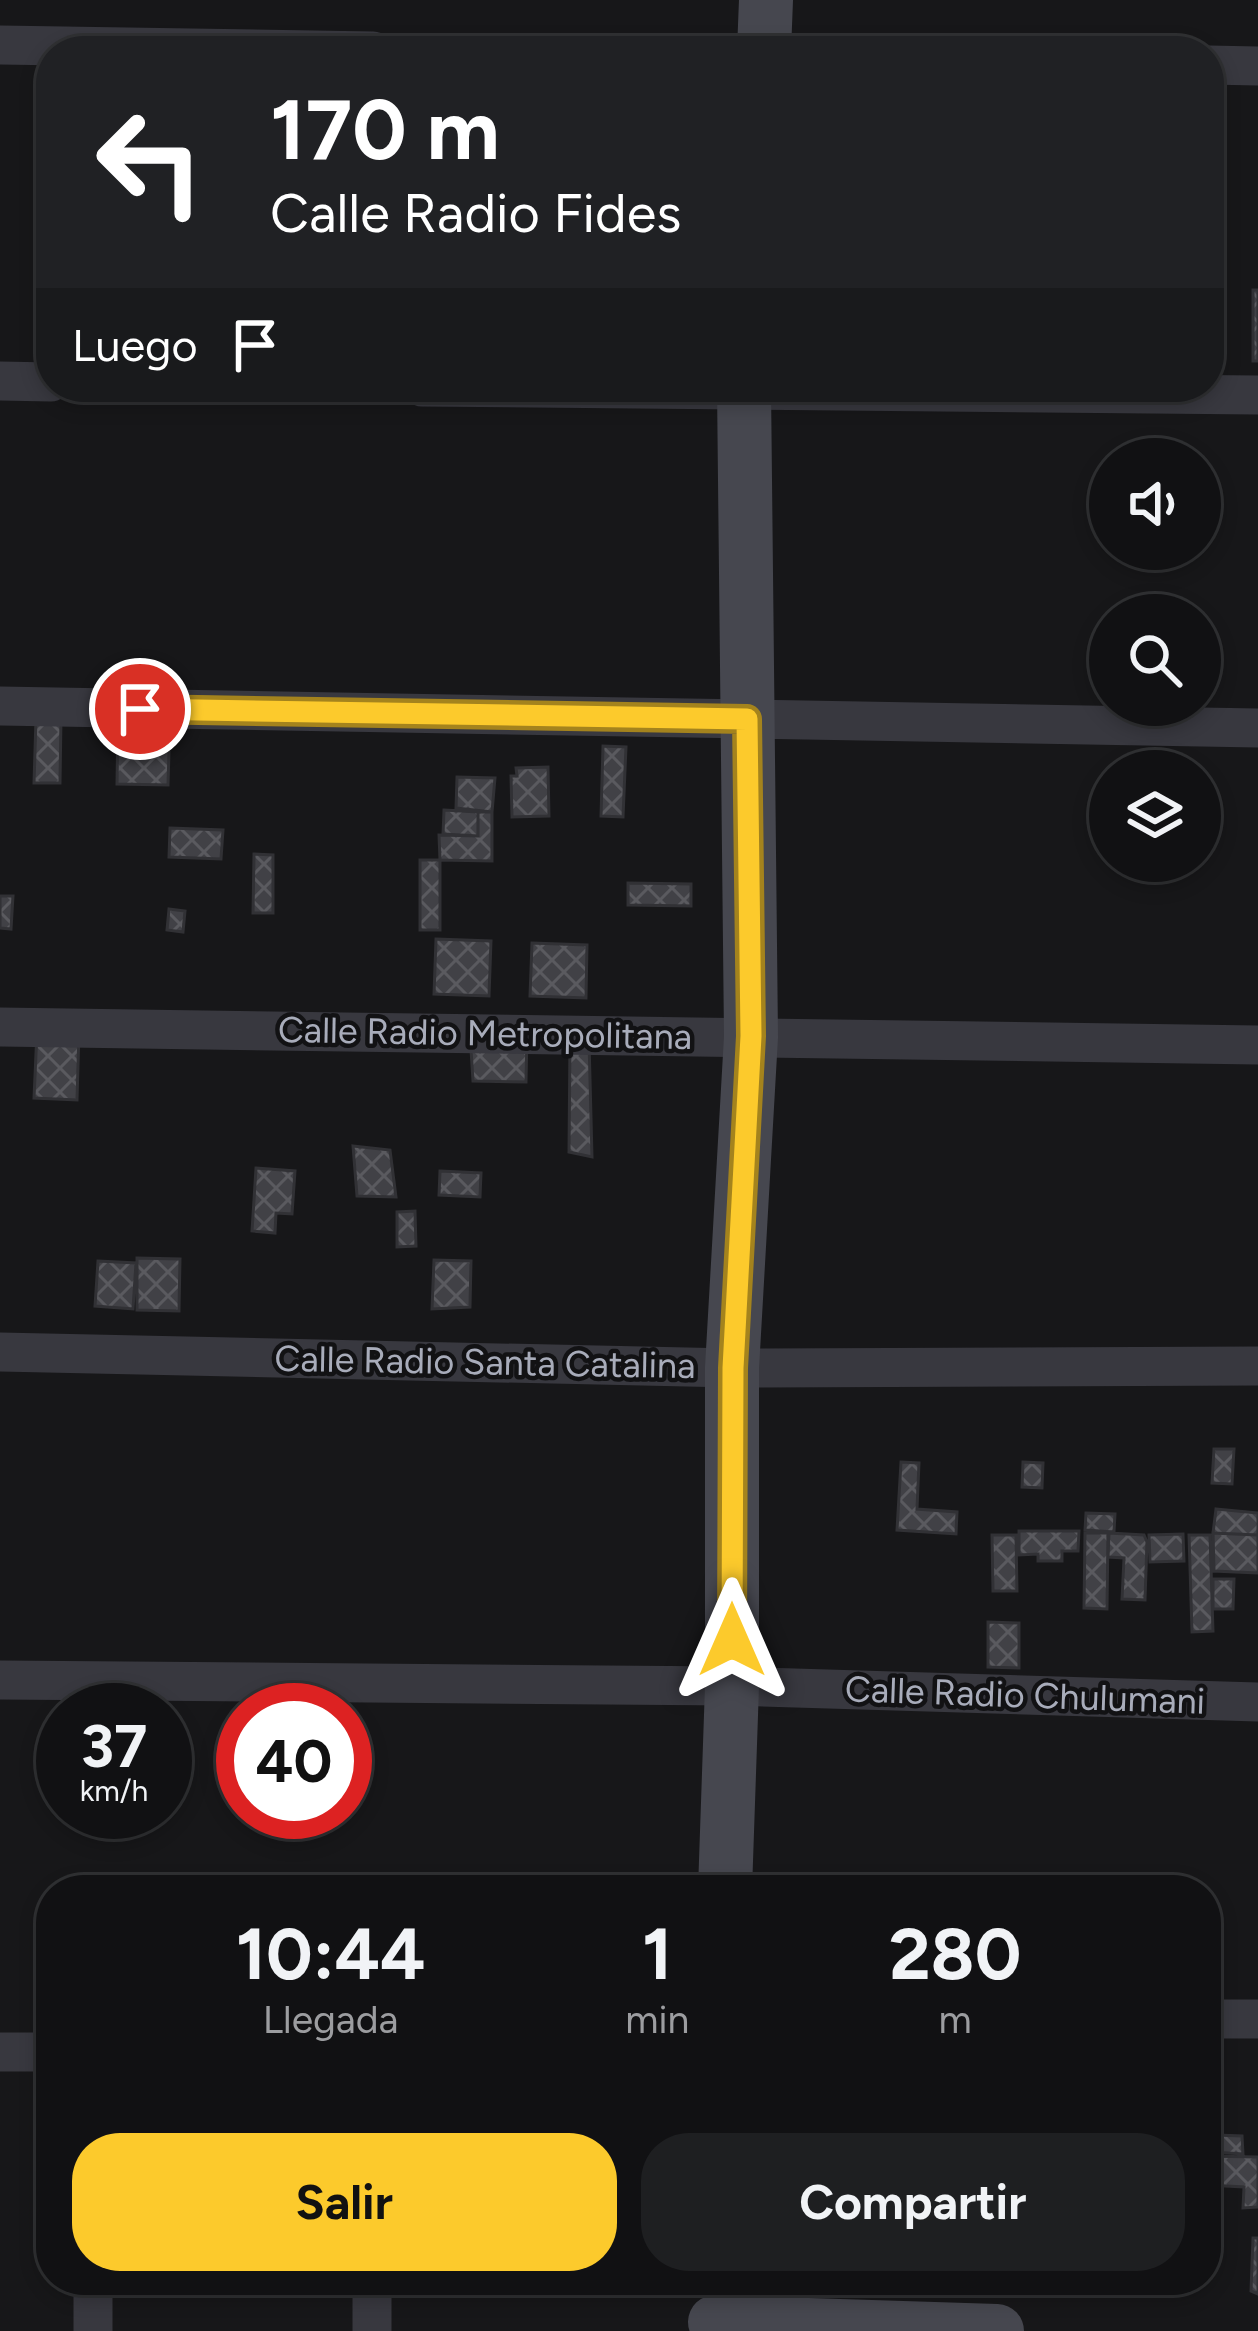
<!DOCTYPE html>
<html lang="es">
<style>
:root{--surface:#111113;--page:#1e1f21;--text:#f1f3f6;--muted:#9c9da0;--line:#303133;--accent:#fcca2c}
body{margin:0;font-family:Figtree,sans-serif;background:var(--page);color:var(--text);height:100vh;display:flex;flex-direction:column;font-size:45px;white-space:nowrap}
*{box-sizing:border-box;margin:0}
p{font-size:39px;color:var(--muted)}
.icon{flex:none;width:66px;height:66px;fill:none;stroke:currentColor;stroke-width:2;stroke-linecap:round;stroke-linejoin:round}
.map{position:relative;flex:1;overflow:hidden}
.details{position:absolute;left:36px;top:1875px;width:1185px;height:420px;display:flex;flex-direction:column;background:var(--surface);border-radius:48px;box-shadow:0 6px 18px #0003,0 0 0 3px var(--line)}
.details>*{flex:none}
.guide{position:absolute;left:36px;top:36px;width:1188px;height:366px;border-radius:48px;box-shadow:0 6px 18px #0003,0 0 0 3px var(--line);background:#202124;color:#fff;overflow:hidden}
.buttons{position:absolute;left:1089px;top:438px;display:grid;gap:24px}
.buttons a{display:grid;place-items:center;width:132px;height:132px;border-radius:50%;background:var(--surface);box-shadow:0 6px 18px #0003,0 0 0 3px var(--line);font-size:60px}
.speed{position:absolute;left:36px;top:1683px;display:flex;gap:24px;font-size:60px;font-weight:700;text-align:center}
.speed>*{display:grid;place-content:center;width:156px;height:156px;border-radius:50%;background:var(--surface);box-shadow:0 6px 18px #0003,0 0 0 3px var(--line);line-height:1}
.speed small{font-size:30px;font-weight:400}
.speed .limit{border:18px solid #d22;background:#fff;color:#111}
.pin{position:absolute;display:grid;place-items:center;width:102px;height:102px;color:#fff;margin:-51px;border:6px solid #fff;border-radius:50%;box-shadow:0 3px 12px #0007}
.me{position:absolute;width:132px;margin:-66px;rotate:0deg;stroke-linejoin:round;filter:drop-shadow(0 0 9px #0008)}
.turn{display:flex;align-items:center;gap:42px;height:252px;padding:0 36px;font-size:54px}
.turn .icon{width:156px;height:156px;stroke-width:2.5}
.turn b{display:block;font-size:84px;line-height:102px}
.then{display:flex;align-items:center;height:114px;padding:0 36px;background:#0003;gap:24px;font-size:45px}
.eta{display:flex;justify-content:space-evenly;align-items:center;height:204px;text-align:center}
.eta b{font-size:72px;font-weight:700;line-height:84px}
.cta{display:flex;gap:24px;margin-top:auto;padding:24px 36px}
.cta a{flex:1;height:138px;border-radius:48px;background:var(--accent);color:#111;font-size:48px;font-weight:700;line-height:138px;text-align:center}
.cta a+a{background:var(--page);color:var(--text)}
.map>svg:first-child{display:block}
.building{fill:url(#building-cross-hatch);stroke:#313135;stroke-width:3}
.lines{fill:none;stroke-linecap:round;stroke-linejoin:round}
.street{stroke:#38383f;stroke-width:39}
.secondary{stroke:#46474f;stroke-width:54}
.route-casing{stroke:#a4831d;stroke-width:30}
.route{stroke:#fcca2c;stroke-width:21}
.labels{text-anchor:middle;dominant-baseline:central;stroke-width:9;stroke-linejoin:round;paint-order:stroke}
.street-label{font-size:36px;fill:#a8acba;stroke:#121214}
</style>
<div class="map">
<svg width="1258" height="2331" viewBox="0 0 1258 2331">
<defs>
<pattern id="building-cross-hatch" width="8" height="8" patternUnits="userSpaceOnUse" patternTransform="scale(3)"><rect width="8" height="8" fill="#414146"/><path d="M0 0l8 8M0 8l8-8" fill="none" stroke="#5a5a5f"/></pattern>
</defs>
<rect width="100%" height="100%" fill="#171719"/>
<path class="building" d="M 1253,290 L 1258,290 L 1258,361 L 1253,361 Z
M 36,718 L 61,719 L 60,783 L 34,783 Z
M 118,718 L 170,719 L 168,785 L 117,784 Z
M 603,746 L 626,747 L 623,817 L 601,816 Z
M 548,767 L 549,816 L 512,817 L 511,776 L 517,776 L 516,768 Z
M 457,777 L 495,778 L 492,812 L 456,808 Z
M 444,810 L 478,812 L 478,836 L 443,834 Z
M 478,812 L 492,812 L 492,861 L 440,860 L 439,835 L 478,836 Z
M 170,828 L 223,830 L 221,859 L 169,857 Z
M 254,854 L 273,855 L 273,913 L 253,913 Z
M 420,860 L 440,860 L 440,930 L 420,930 Z
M 628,883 L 691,884 L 691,906 L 628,905 Z
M 0,896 L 13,896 L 11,929 L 0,928 Z
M 169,909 L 185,911 L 183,932 L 167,930 Z
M 436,939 L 491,941 L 489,996 L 434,994 Z
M 532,943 L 587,945 L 586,998 L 530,996 Z
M 37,1031 L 79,1033 L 77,1100 L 34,1098 Z
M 470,1034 L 527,1035 L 526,1082 L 473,1081 Z
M 570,1039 L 589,1040 L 592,1157 L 569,1152 Z
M 353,1146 L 390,1150 L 396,1197 L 357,1196 Z
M 256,1168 L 295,1171 L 292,1214 L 276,1213 L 275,1233 L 252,1231 Z
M 440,1171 L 481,1173 L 480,1197 L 439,1195 Z
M 415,1211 L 416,1246 L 397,1247 L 397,1212 Z
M 137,1258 L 180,1259 L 179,1311 L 137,1310 Z
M 434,1260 L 471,1261 L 470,1307 L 432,1309 Z
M 98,1261 L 136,1263 L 133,1309 L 95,1306 Z
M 1214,1449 L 1234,1449 L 1232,1484 L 1212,1483 Z
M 901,1462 L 919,1463 L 917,1509 L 957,1512 L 956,1534 L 897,1530 Z
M 1023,1462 L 1043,1463 L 1042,1488 L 1022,1487 Z
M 1216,1509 L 1258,1513 L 1258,1535 L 1213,1533 Z
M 1086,1513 L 1115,1514 L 1114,1532 L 1085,1530 Z
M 1019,1531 L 1079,1531 L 1078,1551 L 1062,1551 L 1062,1561 L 1038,1561 L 1038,1554 L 1019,1555 Z
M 1085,1533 L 1108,1533 L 1107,1609 L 1084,1608 Z
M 1109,1533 L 1144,1535 L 1147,1542 L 1145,1600 L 1122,1599 L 1124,1558 L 1108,1557 Z
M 1213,1533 L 1258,1535 L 1258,1573 L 1214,1571 Z
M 1183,1534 L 1184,1561 L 1150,1562 L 1149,1535 Z
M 992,1535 L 1016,1535 L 1017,1591 L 993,1591 Z
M 1189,1535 L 1210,1535 L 1213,1631 L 1192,1632 Z
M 1213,1579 L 1234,1579 L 1233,1609 L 1213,1609 Z
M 988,1622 L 1019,1623 L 1019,1668 L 988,1667 Z
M 1216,2135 L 1242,2136 L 1243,2154 L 1213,2152 Z
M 1206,2156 L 1258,2157 L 1258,2207 L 1243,2208 L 1244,2187 L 1207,2185 Z
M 1253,2238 L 1258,2238 L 1258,2294 L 1251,2291 Z
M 1057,2280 L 1079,2280 L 1079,2290 L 1057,2289 Z
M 1079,2280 L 1122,2280 L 1122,2290 L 1079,2290 Z"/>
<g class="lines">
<path class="street" d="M 0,45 L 373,51
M 1209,65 L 1258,66
M 0,381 L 51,382
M 422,387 L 1258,395
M 0,706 L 1258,728
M 0,1027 L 1258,1045
M 0,1352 L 732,1368 L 1258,1366
M 0,1680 L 732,1686 L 1258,1702
M 1206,2019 L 1258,2019
M 0,2052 L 51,2052
M 93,2331 L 93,2280
M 372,2331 L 372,2280"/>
<path class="secondary" d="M 764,51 L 766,0
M 725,1890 L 732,1686 L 732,1368 L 751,1037 L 744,387
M 715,2322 L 997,2331"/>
</g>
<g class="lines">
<defs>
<path id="route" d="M 140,709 L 747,719 L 751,1036 L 733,1368 L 732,1640"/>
</defs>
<use href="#route" class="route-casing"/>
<use href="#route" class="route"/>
</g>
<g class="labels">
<g class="street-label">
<text transform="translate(485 1033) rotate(1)">Calle Radio Metropolitana</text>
<text transform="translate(485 1362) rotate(1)">Calle Radio Santa Catalina</text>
<text transform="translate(1025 1695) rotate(2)">Calle Radio Chulumani</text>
</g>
</g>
</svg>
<div class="buttons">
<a><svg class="icon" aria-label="sound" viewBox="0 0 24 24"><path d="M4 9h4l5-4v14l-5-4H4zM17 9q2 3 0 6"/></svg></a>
<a><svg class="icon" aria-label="search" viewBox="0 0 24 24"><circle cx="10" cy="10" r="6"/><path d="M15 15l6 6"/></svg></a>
<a><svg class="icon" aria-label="layers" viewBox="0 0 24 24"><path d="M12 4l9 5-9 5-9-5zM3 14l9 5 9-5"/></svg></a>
</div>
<div class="speed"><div>37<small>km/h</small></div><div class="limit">40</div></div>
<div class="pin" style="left:140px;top:709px;background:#d93025"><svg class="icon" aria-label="arrive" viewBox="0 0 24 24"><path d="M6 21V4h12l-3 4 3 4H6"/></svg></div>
<svg class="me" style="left:732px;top:1640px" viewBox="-20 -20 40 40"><path d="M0-17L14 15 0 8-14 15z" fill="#fcca2c" stroke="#fff" stroke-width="4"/></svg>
<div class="guide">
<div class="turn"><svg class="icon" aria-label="left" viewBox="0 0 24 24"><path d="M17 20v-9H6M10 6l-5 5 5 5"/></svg><div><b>170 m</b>Calle Radio Fides</div></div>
<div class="then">Luego<svg class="icon" aria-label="arrive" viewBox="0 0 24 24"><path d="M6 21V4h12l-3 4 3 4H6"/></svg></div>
</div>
<section class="details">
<div class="eta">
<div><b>10:44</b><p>Llegada</p></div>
<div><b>1</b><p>min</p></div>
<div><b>280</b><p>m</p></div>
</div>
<div class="cta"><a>Salir</a><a>Compartir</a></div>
</section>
</div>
